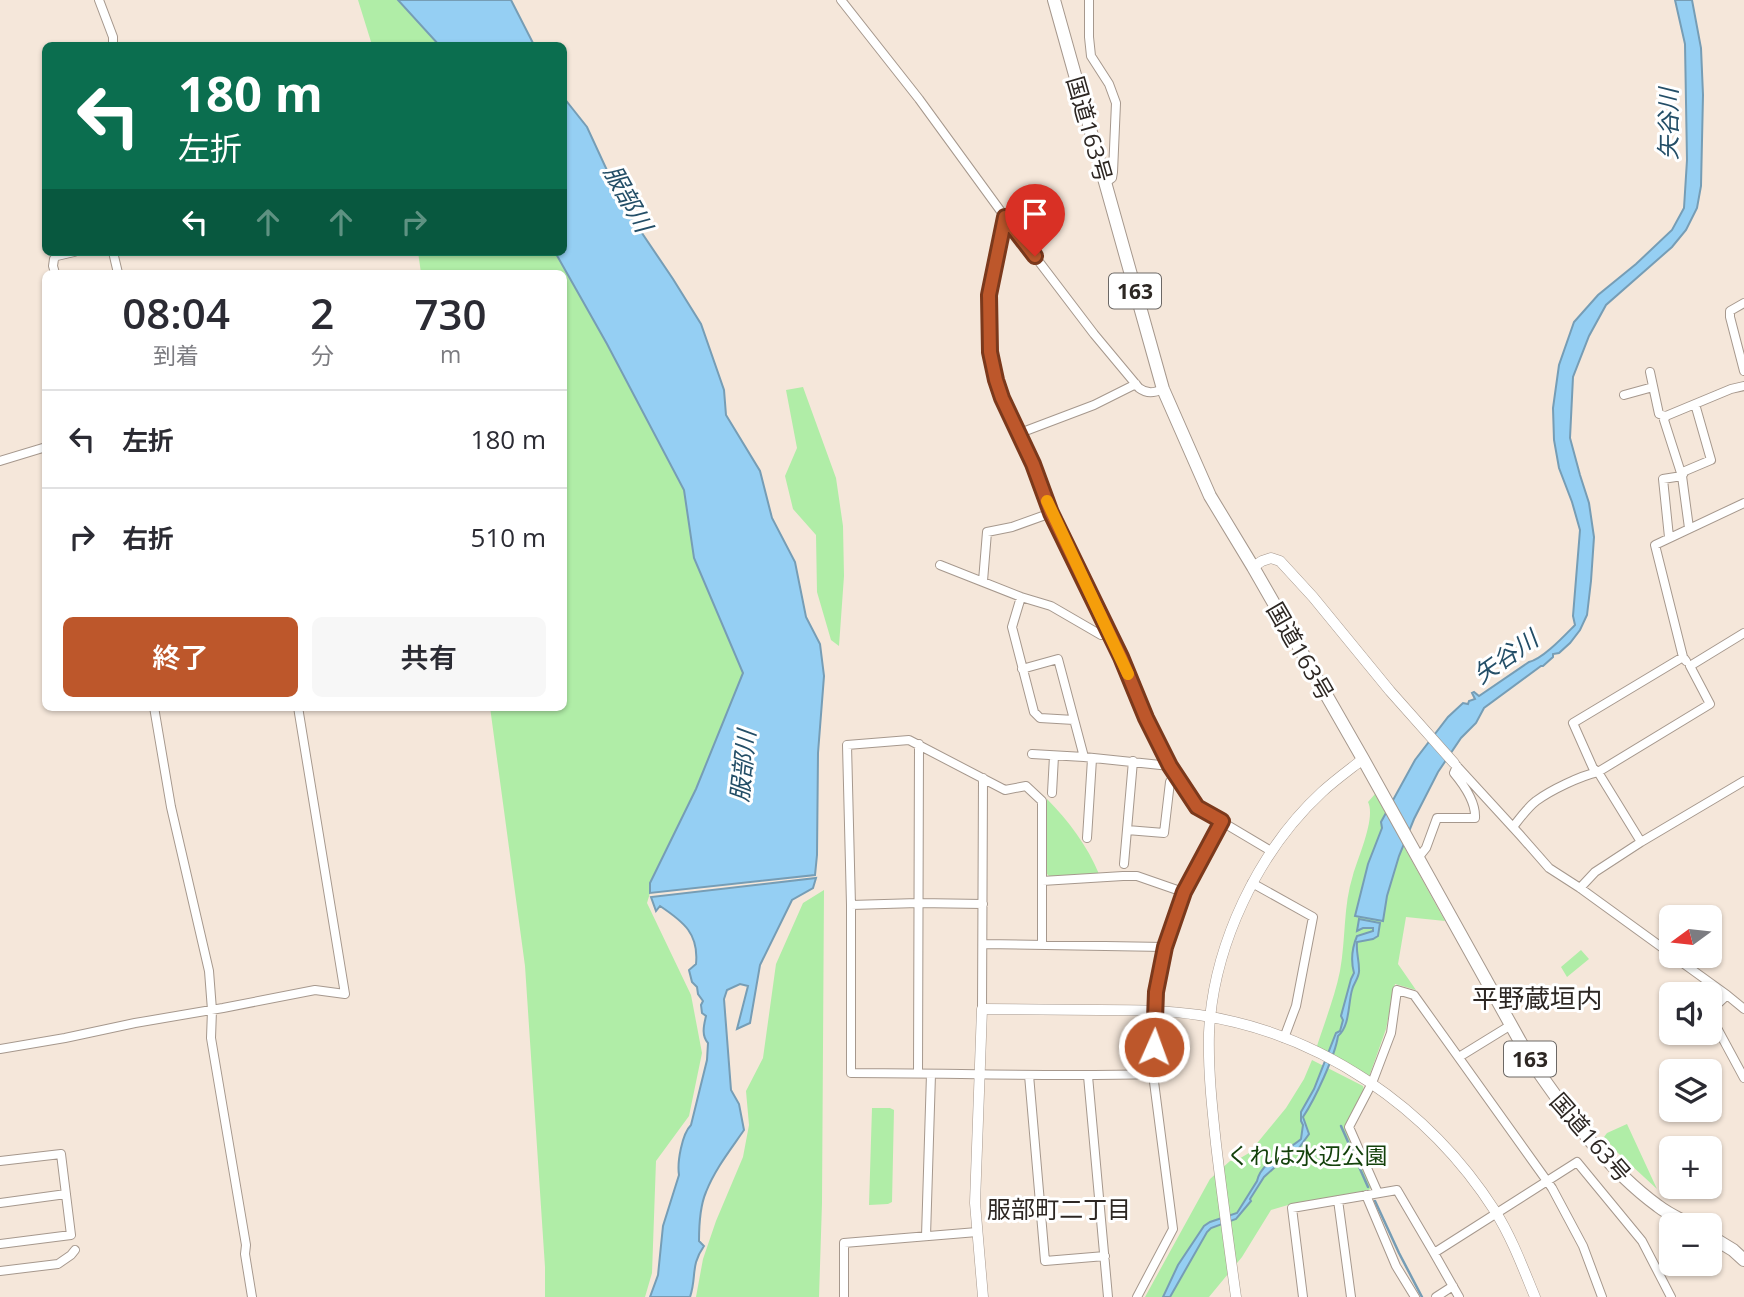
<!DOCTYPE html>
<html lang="ja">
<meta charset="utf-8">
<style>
:root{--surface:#fff;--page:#f7f7f7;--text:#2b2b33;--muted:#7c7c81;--line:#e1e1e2;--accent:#bd572b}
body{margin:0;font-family:"Open Sans","Noto Sans JP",sans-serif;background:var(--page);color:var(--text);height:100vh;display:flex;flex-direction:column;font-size:26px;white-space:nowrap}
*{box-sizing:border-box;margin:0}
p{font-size:23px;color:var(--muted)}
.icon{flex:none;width:38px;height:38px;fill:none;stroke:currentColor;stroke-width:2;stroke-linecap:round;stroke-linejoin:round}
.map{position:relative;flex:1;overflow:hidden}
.side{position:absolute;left:42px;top:270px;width:525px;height:441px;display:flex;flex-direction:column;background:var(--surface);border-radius:10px;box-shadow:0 2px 5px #0004}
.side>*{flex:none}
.top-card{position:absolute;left:42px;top:42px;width:525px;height:214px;border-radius:10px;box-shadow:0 2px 5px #0004;background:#0b6e4f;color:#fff;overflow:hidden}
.needle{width:46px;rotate:255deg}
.buttons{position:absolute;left:1659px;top:905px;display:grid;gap:14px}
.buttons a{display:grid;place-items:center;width:63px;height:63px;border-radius:10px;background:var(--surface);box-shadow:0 2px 5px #0004;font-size:35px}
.pin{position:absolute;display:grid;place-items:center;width:60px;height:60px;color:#fff;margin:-72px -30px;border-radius:50% 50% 50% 0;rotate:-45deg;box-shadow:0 0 7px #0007}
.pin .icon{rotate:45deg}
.me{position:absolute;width:77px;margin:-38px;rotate:2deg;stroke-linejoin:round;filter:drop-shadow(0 0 5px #0008)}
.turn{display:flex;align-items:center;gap:24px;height:147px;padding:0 21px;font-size:32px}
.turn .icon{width:91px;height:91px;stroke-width:2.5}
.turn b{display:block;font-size:49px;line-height:60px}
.lanes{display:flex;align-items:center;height:66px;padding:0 21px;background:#0003;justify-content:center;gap:35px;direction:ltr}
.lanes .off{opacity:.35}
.eta{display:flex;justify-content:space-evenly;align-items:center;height:119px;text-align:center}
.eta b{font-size:42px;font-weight:600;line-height:49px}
.button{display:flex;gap:14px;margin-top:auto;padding:14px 21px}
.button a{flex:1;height:80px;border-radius:10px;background:var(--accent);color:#fff;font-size:28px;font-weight:600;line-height:80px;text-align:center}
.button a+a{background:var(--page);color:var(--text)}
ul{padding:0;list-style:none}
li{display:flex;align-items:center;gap:21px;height:98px;padding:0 21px;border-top:2px solid var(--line)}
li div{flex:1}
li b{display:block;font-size:26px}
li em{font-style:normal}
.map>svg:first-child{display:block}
.green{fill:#b0eda7}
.water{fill:#95cff3;stroke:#769db5;stroke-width:2}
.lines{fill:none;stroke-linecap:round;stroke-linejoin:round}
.stream{stroke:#769db5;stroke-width:2.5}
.minor-casing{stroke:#a6988d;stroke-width:10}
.tertiary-casing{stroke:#a6988d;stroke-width:11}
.trunk-casing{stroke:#a6988d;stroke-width:14}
.minor{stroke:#fff;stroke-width:8}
.tertiary{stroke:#fff;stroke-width:10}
.trunk{stroke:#fff;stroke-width:12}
.route-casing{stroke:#7b391c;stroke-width:18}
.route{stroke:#bd572b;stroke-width:12}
.slow{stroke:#f59e0b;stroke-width:12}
.labels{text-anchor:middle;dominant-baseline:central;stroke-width:6;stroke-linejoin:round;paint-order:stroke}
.shield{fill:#fff;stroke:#6c6865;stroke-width:2}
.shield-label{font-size:21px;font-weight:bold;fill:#2d2723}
.street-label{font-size:23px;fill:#2d2723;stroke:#fff}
.park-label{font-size:23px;fill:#13410b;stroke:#fff}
.water-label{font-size:24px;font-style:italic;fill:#234e67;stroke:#fff}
.neighbourhood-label{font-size:24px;fill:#2d2723;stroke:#fff}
.quarter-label{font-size:26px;fill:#2d2723;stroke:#fff}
</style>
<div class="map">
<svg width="1744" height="1297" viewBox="0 0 1744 1297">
<rect width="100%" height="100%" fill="#f5e7da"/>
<path class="green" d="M 358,0 L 398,0 L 439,45 L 372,45 Z
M 418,252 L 555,252 L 607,344 L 684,490 L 694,558 L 743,673 L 696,789 L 650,882 L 650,893 L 647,903 L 691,995 L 702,1053 L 689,1116 L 656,1161 L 652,1273 L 645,1297 L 545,1297 L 545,1267 L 525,966 L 490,707 L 564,707 L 564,273 L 421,273 Z
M 803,387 L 836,478 L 843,526 L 844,576 L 839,646 L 831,640 L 817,592 L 816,535 L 793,509 L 785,476 L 797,448 L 786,390 Z
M 1375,794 L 1445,921 L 1406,917 L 1398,964 L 1416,990 L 1395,984 L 1386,1029 L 1369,1077 L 1316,1049 C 1324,1024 1335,996 1340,971 C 1346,939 1343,906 1353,875 C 1358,857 1376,818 1368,802 Z
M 1047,799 C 1068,820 1088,847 1099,874 L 1050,877 L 1046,873 Z
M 824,890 L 822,1203 L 819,1297 L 696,1297 L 703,1259 L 716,1221 L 743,1157 L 749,1125 L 746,1091 L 763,1058 L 776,964 L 803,903 Z
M 1581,950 L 1589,959 L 1567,977 L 1561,967 Z
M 1312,1060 L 1363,1086 L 1364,1090 L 1344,1127 L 1371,1188 L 1368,1191 L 1288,1205 L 1271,1210 L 1242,1257 L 1209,1297 L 1145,1297 L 1210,1179 L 1230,1161 L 1237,1160 L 1249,1153 L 1286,1108 L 1304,1079 Z
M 872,1108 L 890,1108 L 894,1110 L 892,1202 L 888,1204 L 869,1205 Z
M 1627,1124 L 1657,1189 L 1618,1153 L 1604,1137 L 1607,1133 Z"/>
<path class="water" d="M 398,0 L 511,0 L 534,45 L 439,45 Z
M 1675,0 L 1692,0 L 1701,48 L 1703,95 L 1701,186 L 1697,208 L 1686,230 L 1672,247 L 1606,305 L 1589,336 L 1573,377 L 1570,438 L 1580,475 L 1589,503 L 1594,537 L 1591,581 L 1587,615 L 1580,630 L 1570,643 L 1559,653 L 1553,654 L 1553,657 L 1543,666 L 1541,666 L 1484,708 L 1476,723 L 1461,738 L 1438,772 L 1414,819 L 1399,856 L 1387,896 L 1383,921 L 1355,916 L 1368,864 L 1382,828 L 1381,822 L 1415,760 L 1448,717 L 1463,703 L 1468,704 L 1469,701 L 1475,699 L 1472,693 L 1474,692 L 1479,696 L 1529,662 C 1543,659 1565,635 1575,625 L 1573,616 L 1580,530 L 1572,502 L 1559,468 L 1554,440 L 1553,408 L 1559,365 L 1574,322 L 1598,295 L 1636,264 L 1672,230 L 1684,208 L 1687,160 L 1685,44 Z
M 564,98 L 587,127 L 623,205 L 673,279 L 701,324 L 724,390 L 726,415 L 760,471 L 772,518 L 795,562 L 806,617 L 820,644 L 824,676 L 818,753 L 817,855 L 815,875 L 650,893 L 650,883 L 696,789 L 743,673 L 694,558 L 684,490 L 607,344 L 555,252 L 564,252 Z
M 816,878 L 813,888 L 792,900 L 760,965 L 750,1023 L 737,1029 L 748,986 L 740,984 L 727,990 L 724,999 L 731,1090 L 739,1104 L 744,1130 C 731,1149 715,1169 706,1192 C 700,1206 699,1226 699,1241 L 704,1246 C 690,1266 697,1276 690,1297 L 650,1297 L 658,1275 L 663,1226 L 679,1175 C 677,1162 682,1134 691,1125 L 707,1060 L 708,1043 C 701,1035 704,1025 706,1016 L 702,1013 L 701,1005 L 703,1001 L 698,994 L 697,987 L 692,982 L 689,970 L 696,964 C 699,934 684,922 660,906 L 656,911 L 651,897 Z
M 1359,919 L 1380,923 L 1378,936 L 1373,939 L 1357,942 C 1356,953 1359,959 1359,969 C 1360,977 1354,982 1352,990 C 1348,1004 1350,1026 1338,1036 C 1335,1056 1315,1099 1303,1117 L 1309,1134 L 1296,1152 L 1286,1157 L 1264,1177 L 1250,1199 L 1251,1201 L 1236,1219 L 1211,1228 L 1207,1232 L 1170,1297 L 1163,1297 L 1178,1265 L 1204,1226 L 1210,1222 L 1237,1213 L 1257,1181 C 1261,1162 1287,1151 1301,1139 L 1303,1125 L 1301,1121 L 1301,1112 L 1314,1089 L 1336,1033 L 1340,1031 L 1343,1020 L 1341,1016 L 1351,979 L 1354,973 C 1351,962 1352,948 1357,936 L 1373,931 L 1373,928 L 1363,928 L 1357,931 Z"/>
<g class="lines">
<path class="stream" d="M 1341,1126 L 1368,1187
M 1375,1201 L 1399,1253 L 1422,1297"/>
<defs>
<path id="minor" d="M 99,0 L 113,37 L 113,46
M 841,0 L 919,99 L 1005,217 L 1094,334 L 1139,388 C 1147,394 1154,393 1163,389
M 1089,0 L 1089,37 L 1091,56 L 1109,84 L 1116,103 L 1113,172 L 1112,178 L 1105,183
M 1005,217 L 989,295 L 990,352 L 996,380 L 1002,398 L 1033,464 L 1051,513 L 1121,657 L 1146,717 L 1170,766 L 1197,807 L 1271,851
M 113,252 L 118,273
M 55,273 L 53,266 L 54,259 L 57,256 L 74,252
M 1744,303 L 1730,311 L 1730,317 L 1744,371
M 1650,372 L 1659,414 L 1666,416
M 1624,395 L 1653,387
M 1020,433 L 1094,405 L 1136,384
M 0,461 L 46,447
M 1689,528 L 1682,476 L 1664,420 L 1666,416 L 1731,389 L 1744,386
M 1669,537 L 1663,479 L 1682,476 L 1685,471 L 1711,460 L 1695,404
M 940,565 L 1021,597 L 1051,606 L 1101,635 L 1109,633
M 983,581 L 987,532 L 1012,527 L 1051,513
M 1021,597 L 1012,627 L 1034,712 L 1040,718 L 1074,720
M 1686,661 L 1683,657 L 1655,545 L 1744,503
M 1022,669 L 1058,659 L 1084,757 L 1170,766
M 154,707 L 171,807 L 209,971 L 212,1010 L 211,1038 L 246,1245 L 245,1254 L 252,1297
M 1032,754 L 1084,757
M 1454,763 L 1520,835 L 1549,868 L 1580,888 L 1671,954
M 1052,793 L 1054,756
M 1513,827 C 1520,818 1527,808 1536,801 C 1551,790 1580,776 1598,772 L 1710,704 L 1690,666 L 1744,633
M 1127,830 L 1164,833 L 1170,782 L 1176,774
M 1087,838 L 1092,759
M 1641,842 L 1598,772 L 1593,768 L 1573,723 L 1683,657
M 1418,858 L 1426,848 L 1437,818 L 1475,818 C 1476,802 1464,785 1454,773 L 1457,766
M 1124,864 L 1133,761
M 1042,881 L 1123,876 L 1137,876 L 1183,892
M 1252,883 L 1313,917 L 1296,1006 L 1284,1038
M 1580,888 L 1595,872 L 1641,842 L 1744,781
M 851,905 L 918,903 L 983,904
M 983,944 L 1165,947
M 1042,945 L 1042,801 L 1026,786 L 1005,790 L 909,740 L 847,745 L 851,905 L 851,1073 C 952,1073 1053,1077 1153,1074
M 1673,956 L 1727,995 L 1744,1009
M 982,1009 L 983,778
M 1710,1011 L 1727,995
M 1710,1015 L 1744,1078
M 0,1049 L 65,1038 L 135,1023 L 223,1008 L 315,990 L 345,994 L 298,707
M 1459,1057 L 1511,1025
M 918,1073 L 919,744
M 1029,1075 L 1045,1261 L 1105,1256
M 1088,1076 L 1108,1297
M 0,1161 L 61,1154 L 71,1235 L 0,1244
M 1378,1193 L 1349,1127 L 1372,1083 L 1391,1033 L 1397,990 L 1414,995 L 1552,1188 L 1583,1246 L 1602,1297
M 1366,1195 L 1396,1266 L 1415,1297
M 1338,1200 L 1351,1297
M 0,1203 L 66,1194
M 926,1236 L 931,1074
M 0,1271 L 58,1264 L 71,1255 L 75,1250
M 844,1297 L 844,1243 L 977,1232
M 1137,1297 L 1173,1229 L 1153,1074 L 1156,992 L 1165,947 L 1183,892 L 1222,821
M 1303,1297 L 1292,1208 L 1397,1190 L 1434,1253
M 1436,1297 L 1453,1286
M 1459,1297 L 1434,1253 L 1577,1162 L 1642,1241 L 1671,1297"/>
<path id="tertiary" d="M 1253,567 L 1262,561 L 1271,558 L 1280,561 L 1313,597 L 1390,691 L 1454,763
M 983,1297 L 975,1203 L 982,1009 C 1021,1009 1060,1010 1099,1010 C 1133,1010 1166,1010 1199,1015 C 1321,1033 1429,1108 1495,1211 C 1512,1238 1523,1268 1535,1297
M 1236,1297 C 1229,1246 1222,1195 1216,1144 C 1212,1107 1208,1070 1209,1033 C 1213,946 1258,851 1322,792 C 1335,780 1349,770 1363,759"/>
<path id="trunk" d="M 1054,0 L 1163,389 L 1181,430 L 1210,496 L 1253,567 L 1363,759 L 1531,1061 C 1566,1112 1607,1169 1658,1206 C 1668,1214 1680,1219 1691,1225
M 1710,1236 L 1733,1250 L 1744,1260"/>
</defs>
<use href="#minor" class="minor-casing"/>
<use href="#tertiary" class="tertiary-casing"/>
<use href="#trunk" class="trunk-casing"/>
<use href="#minor" class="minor"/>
<use href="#tertiary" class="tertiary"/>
<use href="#trunk" class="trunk"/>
</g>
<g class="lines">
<defs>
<path id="route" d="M 1035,256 L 1005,217 L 989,295 L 990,352 L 996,380 L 1002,398 L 1033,464 L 1051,513 L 1121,657 L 1146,718 L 1170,766 L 1197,807 L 1222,821 L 1184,892 L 1165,947 L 1156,992 L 1154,1047"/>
</defs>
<use href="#route" class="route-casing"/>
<use href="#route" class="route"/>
<path class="slow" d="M 1047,501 L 1128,674"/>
</g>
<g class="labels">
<g class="shield">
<rect x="1109" y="273.5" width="52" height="35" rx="5"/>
<rect x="1504" y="1041.5" width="52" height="35" rx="5"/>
</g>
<g class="shield-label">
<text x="1135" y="291">163</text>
<text x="1530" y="1059">163</text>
</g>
<g class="street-label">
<text transform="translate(1090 129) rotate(74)">国道163号</text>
<text transform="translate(1301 651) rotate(60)">国道163号</text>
<text transform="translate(1591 1137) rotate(49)">国道163号</text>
</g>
<g class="park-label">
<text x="1307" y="1155">くれは水辺公園</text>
</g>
<g class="water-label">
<text transform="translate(1667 124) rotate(-90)">矢谷川</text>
<text transform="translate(629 198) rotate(61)">服部川</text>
<text transform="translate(1505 656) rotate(-35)">矢谷川</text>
<text transform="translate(742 766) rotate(-84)">服部川</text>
</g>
<g class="neighbourhood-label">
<text x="1059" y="1208">服部町二丁目</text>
</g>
<g class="quarter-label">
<text x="1537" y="998">平野蔵垣内</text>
</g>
</g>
</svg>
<div class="buttons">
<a><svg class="needle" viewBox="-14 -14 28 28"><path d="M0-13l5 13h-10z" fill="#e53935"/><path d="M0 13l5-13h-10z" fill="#7c7c81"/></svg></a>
<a><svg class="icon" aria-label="sound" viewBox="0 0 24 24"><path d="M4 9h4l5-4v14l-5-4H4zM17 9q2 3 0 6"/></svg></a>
<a><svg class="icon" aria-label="layers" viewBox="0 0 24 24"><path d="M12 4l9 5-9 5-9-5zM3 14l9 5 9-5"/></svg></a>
<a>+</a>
<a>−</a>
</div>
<div class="pin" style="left:1035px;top:256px;background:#d93025"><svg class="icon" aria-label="arrive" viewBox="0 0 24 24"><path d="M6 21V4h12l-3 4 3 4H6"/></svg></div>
<svg class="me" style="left:1154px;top:1047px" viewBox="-20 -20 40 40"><circle r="17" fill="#bd572b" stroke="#fff" stroke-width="3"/><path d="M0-11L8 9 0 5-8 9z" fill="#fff"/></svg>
<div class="top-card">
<div class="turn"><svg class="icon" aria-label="left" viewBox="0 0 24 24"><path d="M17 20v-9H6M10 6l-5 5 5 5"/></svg><div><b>180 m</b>左折</div></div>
<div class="lanes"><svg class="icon" aria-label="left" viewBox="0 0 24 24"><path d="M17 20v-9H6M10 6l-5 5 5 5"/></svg><svg class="icon off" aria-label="ahead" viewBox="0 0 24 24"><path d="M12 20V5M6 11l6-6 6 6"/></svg><svg class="icon off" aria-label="ahead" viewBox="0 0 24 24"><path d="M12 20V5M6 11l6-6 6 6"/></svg><svg class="icon off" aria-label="right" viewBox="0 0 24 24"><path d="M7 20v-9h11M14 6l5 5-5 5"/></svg></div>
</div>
<section class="side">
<div class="eta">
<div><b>08:04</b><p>到着</p></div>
<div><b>2</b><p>分</p></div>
<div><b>730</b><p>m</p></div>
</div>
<ul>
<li><svg class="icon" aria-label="left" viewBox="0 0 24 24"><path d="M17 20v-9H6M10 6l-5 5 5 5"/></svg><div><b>左折</b></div><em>180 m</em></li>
<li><svg class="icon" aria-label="right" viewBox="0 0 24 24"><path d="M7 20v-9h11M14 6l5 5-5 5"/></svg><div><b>右折</b></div><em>510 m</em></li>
</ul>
<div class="button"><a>終了</a><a>共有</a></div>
</section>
</div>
